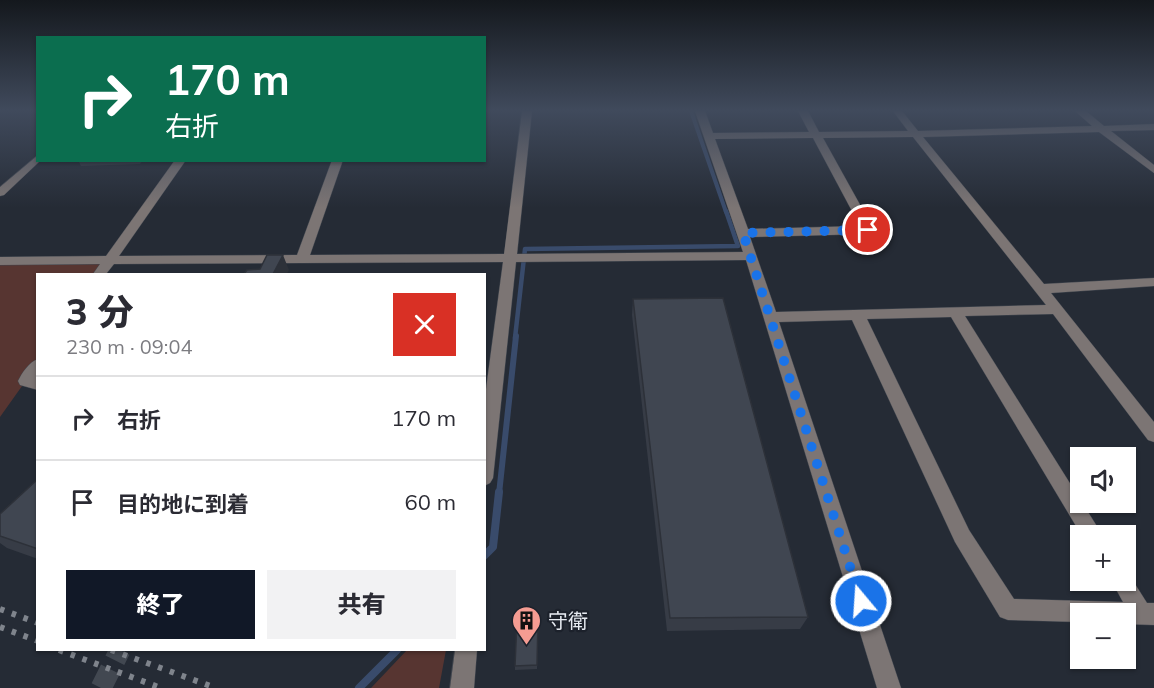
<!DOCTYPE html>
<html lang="ja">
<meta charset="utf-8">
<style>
:root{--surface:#fff;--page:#f2f2f3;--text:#2b2b33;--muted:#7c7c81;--line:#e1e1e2;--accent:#111827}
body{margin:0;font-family:Mulish,"Noto Sans JP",sans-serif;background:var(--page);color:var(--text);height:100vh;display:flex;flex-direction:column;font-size:22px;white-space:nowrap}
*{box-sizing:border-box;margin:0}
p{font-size:20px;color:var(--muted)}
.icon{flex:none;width:33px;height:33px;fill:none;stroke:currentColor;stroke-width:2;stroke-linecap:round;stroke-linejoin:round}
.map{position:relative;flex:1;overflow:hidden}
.sheet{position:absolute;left:36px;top:273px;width:450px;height:378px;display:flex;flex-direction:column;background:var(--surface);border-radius:0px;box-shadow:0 2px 4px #0004}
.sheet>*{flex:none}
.guide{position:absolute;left:36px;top:36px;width:450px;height:126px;border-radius:0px;box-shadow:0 2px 4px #0004;background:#0b6e4f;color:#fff;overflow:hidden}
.tools{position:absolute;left:1070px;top:447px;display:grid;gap:12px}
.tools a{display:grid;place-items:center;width:66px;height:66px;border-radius:0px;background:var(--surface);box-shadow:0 2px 4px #0004;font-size:30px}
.pin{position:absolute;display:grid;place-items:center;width:51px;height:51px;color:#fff;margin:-26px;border:3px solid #fff;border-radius:50%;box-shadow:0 2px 6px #0007}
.me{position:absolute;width:66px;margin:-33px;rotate:342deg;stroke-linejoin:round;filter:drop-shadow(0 0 4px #0008)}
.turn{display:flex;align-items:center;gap:21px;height:126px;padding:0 30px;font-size:27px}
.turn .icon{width:78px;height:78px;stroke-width:2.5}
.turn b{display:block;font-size:42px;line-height:51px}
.round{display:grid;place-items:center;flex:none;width:63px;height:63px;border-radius:0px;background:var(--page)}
.overview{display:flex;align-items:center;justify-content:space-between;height:102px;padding:0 30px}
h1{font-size:36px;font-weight:800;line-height:45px}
.primary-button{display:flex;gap:12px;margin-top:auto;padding:12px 30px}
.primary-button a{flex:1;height:69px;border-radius:0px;background:var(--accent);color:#fff;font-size:24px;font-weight:800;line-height:69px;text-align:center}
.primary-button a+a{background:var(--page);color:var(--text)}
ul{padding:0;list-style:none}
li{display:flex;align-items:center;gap:18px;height:84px;padding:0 30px;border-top:2px solid var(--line)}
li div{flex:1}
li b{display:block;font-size:22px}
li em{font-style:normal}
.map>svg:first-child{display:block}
.green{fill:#573531}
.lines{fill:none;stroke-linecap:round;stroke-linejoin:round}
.stream-far3{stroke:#394b6b;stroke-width:4}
.stream-far2{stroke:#394b6b;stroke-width:4.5}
.stream-far1{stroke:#394b6b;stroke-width:6}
.stream{stroke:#394b6b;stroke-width:8}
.minor-tunnel{stroke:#424851;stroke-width:21;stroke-dasharray:21 10;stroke-linecap:butt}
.minor-casing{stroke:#40464f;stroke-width:1}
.minor{fill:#7c7574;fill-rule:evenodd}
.rail{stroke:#7f848c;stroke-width:6;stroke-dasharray:4.5 8;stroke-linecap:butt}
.wall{fill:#373c46}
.shaded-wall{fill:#2d3139}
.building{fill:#404651;stroke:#2d3139;stroke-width:1.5}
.route{stroke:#1a73e8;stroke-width:10;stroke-dasharray:0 18}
.labels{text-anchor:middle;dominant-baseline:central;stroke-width:4.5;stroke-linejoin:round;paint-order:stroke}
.near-poi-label{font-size:20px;fill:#e6eaf1;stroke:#1c212b;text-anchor:start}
</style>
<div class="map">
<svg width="1154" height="688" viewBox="0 0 1154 688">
<rect width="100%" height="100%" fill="#252b35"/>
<path class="green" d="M 110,260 L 100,274 L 38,274 L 37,365 L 0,417 L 0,261 Z
M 407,650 L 446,650 L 439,688 L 371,688 Z"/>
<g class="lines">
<path class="stream-far3" d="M 691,111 L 726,212"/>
<path class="stream-far2" d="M 515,338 L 525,249 L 738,246 L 726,211"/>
<path class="stream-far1" d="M 499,494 L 516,336"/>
<path class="stream" d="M 484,556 L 493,547 L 499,492
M 359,688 L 397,650"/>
<path class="minor-tunnel" d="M 101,688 L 120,650"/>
<defs>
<path id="minor" d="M 522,111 L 532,111 L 517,254 L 743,252 L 695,111 L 705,111 L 713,133 L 809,132 L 798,111 L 808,111 L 819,132 L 908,131 L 893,111 L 902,111 L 918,131 L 1092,126 L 1075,111 L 1086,111 L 1104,126 L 1154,124 L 1154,130 L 1111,131 L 1154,165 L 1154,173 L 1099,132 L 923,137 L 1044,284 L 1154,278 L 1154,286 L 1051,293 L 1154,422 L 1154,442 L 1148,440 L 1053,314 L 965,316 L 1103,536 L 1082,536 L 951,317 L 867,319 L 969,530 L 1014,599 L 1123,602 L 1111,580 L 1125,580 L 1125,572 L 1128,573 L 1147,603 L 1154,603 L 1154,625 L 1125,624 L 1125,614 L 1080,614 L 1080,622 L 1008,620 L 1000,617 L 955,542 L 852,320 L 779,322 L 901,688 L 877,688 L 746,260 L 516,262 L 493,478 L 490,483 L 484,486 L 484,404 L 503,262 L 114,264 L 106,274 L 93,274 L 100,264 L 0,265 L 0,257 L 106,256 L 175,160 L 186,160 L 119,256 L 297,255 L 332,160 L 343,160 L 310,255 L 504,254 ZM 913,137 L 1046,305 L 776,312 L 750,237 L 868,234 L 874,230 L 823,138 ZM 813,138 L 860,226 L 748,229 L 715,139 Z
M 38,155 L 38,160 L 41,160 L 4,195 L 0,196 L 0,187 Z
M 38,359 L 38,390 L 20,385 L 18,381 C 22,373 29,362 38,359 Z
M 455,650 L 477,650 L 474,688 L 450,688 Z"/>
</defs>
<use href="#minor" class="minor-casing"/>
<use href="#minor" class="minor"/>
<path class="rail" d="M 0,609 L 38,623
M 0,627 L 38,641
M 59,650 L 161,688
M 111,650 L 216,688"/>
</g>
<path class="wall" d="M 78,160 L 143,160 L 140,164 L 81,166 Z
M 633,299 L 808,617 L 800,629 L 667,631 L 632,315 Z
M 38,479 L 38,559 L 7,548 L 0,543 L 0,514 Z
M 538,618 L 537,669 L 515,670 L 515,666 Z"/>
<path class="shaded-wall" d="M 283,255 L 289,270 L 287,274 L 273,274 Z"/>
<path class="building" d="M 267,255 L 283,255 L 273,274 L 244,274 L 247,270 L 260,269 Z
M 723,298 L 808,617 L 670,618 L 633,299 Z
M 38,479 L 38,549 L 0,536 L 0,514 Z
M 538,618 L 537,665 L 515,666 L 517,619 Z"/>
<linearGradient id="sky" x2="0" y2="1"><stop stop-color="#14181d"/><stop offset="0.53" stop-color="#404a5c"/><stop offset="1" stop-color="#404a5c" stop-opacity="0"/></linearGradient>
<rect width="1154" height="208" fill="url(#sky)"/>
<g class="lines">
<path class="route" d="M 861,601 L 743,233 L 868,230"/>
</g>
<defs>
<symbol id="building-pin" viewBox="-11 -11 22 30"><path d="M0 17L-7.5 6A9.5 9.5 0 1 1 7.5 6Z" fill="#f59c92" stroke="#1c212b"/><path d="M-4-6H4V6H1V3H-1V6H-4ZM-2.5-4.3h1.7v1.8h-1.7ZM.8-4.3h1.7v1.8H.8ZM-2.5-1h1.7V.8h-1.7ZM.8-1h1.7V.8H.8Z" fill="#111"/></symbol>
</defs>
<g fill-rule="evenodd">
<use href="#building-pin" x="510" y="604" width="33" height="45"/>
</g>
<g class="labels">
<g class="near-poi-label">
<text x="548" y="620">守衛</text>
</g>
</g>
</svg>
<div class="tools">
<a><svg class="icon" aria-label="sound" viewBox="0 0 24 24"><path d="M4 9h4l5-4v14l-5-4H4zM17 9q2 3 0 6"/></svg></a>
<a>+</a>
<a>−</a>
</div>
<div class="pin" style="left:868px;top:230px;background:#d93025"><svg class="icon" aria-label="arrive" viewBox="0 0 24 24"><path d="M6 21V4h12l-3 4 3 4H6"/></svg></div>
<svg class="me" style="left:861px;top:601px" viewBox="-20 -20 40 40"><circle r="17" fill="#1a73e8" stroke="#fff" stroke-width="3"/><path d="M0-11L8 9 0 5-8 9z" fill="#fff"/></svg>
<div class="guide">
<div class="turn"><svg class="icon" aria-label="right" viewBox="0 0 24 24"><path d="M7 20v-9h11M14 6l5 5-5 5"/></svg><div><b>170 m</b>右折</div></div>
</div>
<section class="sheet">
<div class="overview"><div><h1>3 分</h1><p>230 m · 09:04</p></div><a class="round" style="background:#d93025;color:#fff"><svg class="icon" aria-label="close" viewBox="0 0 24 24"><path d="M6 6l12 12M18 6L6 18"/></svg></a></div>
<ul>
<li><svg class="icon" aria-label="right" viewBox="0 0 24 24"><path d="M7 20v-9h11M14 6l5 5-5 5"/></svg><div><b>右折</b></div><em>170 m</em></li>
<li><svg class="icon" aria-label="arrive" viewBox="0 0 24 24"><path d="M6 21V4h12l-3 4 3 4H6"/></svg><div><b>目的地に到着</b></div><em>60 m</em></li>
</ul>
<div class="primary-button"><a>終了</a><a>共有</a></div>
</section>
</div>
